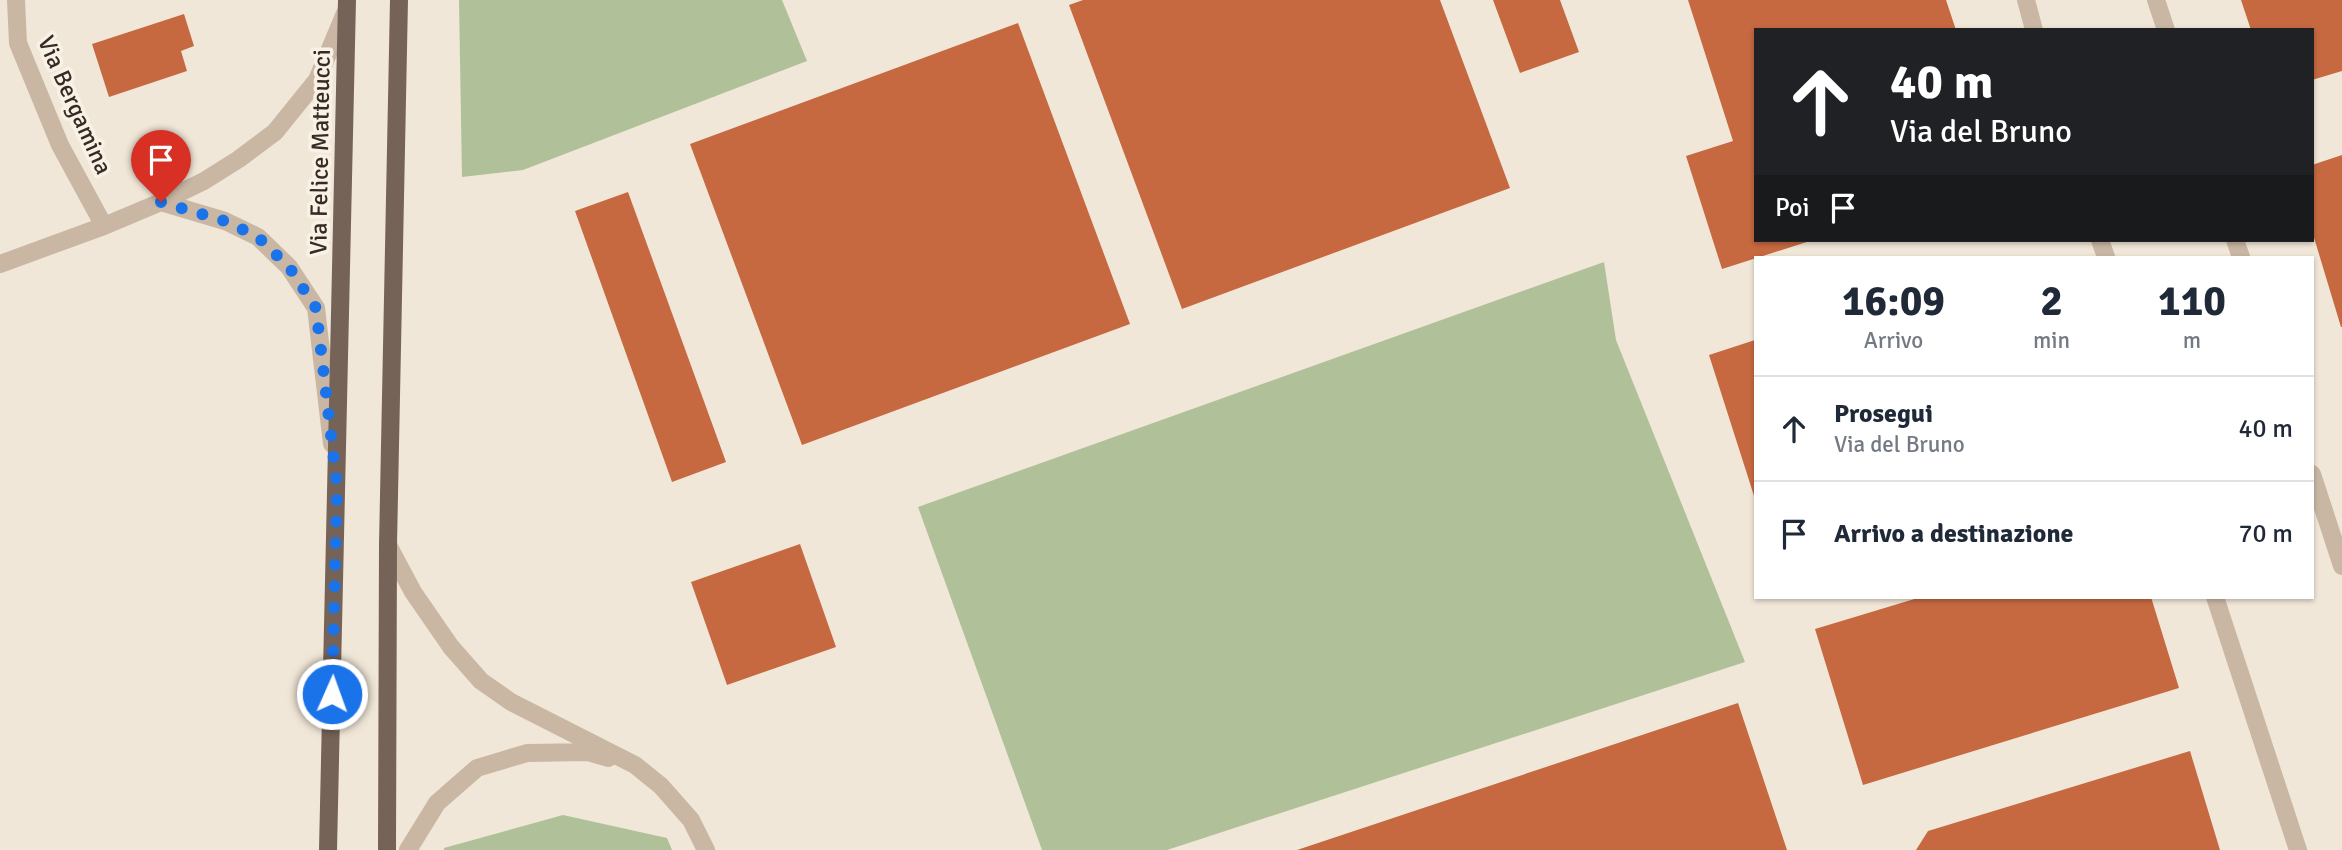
<!DOCTYPE html>
<html lang="it">
<style>
:root{--surface:#fff;--page:#f6f6f7;--text:#1f2937;--muted:#747a83;--line:#e0e1e3}
body{margin:0;font-family:Signika,sans-serif;background:var(--page);color:var(--text);height:100vh;display:flex;flex-direction:column;font-size:26px;white-space:nowrap}
*{box-sizing:border-box;margin:0}
p{font-size:23px;color:var(--muted)}
.icon{flex:none;width:38px;height:38px;fill:none;stroke:currentColor;stroke-width:2;stroke-linecap:round;stroke-linejoin:round}
.map{position:relative;flex:1;overflow:hidden}
.sheet{position:absolute;left:1754px;top:256px;width:560px;height:343px;display:flex;flex-direction:column;background:var(--surface);border-radius:0px;box-shadow:0 2px 5px #0004}
.sheet>*{flex:none}
.hud{position:absolute;left:1754px;top:28px;width:560px;height:214px;border-radius:0px;box-shadow:0 2px 5px #0004;background:#202124;color:#fff;overflow:hidden}
.pin{position:absolute;display:grid;place-items:center;width:60px;height:60px;color:#fff;margin:-72px -30px;border-radius:50% 50% 50% 0;rotate:-45deg;box-shadow:0 0 7px #0007}
.pin .icon{rotate:45deg}
.me{position:absolute;width:77px;margin:-38px;rotate:2deg;stroke-linejoin:round;filter:drop-shadow(0 0 5px #0008)}
.turn{display:flex;align-items:center;gap:24px;height:147px;padding:0 21px;font-size:32px}
.turn .icon{width:91px;height:91px;stroke-width:2.5}
.turn b{display:block;font-size:49px;line-height:60px}
.then{display:flex;align-items:center;height:66px;padding:0 21px;background:#0003;gap:14px;font-size:26px}
.eta{display:flex;justify-content:space-evenly;align-items:center;height:119px;text-align:center}
.eta b{font-size:42px;font-weight:700;line-height:49px}
ul{padding:0;list-style:none}
li{display:flex;align-items:center;gap:21px;height:105px;padding:0 21px;border-top:2px solid var(--line)}
li div{flex:1}
li b{display:block;font-size:26px}
li em{font-style:normal}
.map>svg:first-child{display:block}
.green{fill:#b0c099}
.building{fill:#c66941}
.lines{fill:none;stroke-linecap:round;stroke-linejoin:round}
.minor{stroke:#c9b7a4;stroke-width:18}
.major{stroke:#766357;stroke-width:18}
.route{stroke:#1a73e8;stroke-width:12;stroke-dasharray:0 21.6}
.labels{text-anchor:middle;dominant-baseline:central;stroke-width:7;stroke-linejoin:round;paint-order:stroke}
.street-label{font-size:24px;fill:#342b26;stroke:#f9f1e4}
</style>
<div class="map">
<svg width="2342" height="850" viewBox="0 0 2342 850">
<rect width="100%" height="100%" fill="#f1e7d8"/>
<path class="green" d="M 459,0 L 782,0 L 807,61 L 523,170 L 462,177 Z
M 1604,262 L 1616,340 L 1745,662 L 1167,850 L 1042,850 L 918,507 Z
M 563,815 L 667,838 L 672,850 L 444,850 L 444,848 Z"/>
<path class="building" d="M 1083,0 L 1440,0 L 1510,188 L 1182,309 L 1069,5 Z
M 1493,0 L 1560,0 L 1579,52 L 1520,73 Z
M 1688,0 L 1946,0 L 1956,30 L 1755,30 L 1755,240 L 1813,240 L 1722,269 L 1686,156 L 1733,141 Z
M 2241,0 L 2342,0 L 2342,71 L 2312,80 L 2312,30 L 2251,30 Z
M 184,14 L 194,46 L 181,51 L 187,71 L 109,97 L 92,44 Z
M 1018,23 L 1130,324 L 802,445 L 690,144 Z
M 2342,155 L 2342,327 L 2341,327 L 2312,231 L 2312,165 Z
M 628,192 L 726,462 L 672,482 L 575,211 Z
M 1755,340 L 1755,499 L 1709,355 Z
M 800,544 L 836,647 L 727,685 L 691,582 Z
M 1921,597 L 2151,597 L 2179,688 L 1863,785 L 1815,629 Z
M 1738,703 L 1787,850 L 1297,850 Z
M 2190,751 L 2220,850 L 1916,850 L 1928,831 Z"/>
<g class="lines">
<path class="minor" d="M 16,0 L 18,43 L 60,145 L 104,226
M 2026,0 L 2034,30
M 2156,0 L 2166,30
M 161,202 L 225,221 L 258,237 L 289,267 L 316,308 L 332,444
M 2100,240 L 2106,257
M 2235,240 L 2241,257
M 0,264 L 104,226 L 161,202 L 204,181 L 239,159 L 275,132 L 317,80 L 346,11
M 2312,474 L 2342,566
M 388,545 L 413,592 L 451,647 L 481,681 L 511,702 L 635,765 L 661,786 L 691,820 L 706,850
M 2215,597 L 2298,850
M 408,850 L 437,803 L 477,768 L 527,753 L 588,752 L 608,758"/>
<path class="major" d="M 328,850 L 347,0
M 387,850 L 388,545 L 399,0"/>
</g>
<g class="lines">
<path class="route" d="M 161,202 L 225,221 L 258,237 L 289,267 L 316,308 L 337,486 L 332,694"/>
</g>
<g class="labels">
<g class="street-label">
<text transform="translate(75 105) rotate(66)">Via Bergamina</text>
<text transform="translate(320 152) rotate(-89)">Via Felice Matteucci</text>
</g>
</g>
</svg>
<div class="pin" style="left:161px;top:202px;background:#d93025"><svg class="icon" aria-label="arrive" viewBox="0 0 24 24"><path d="M6 21V4h12l-3 4 3 4H6"/></svg></div>
<svg class="me" style="left:332px;top:694px" viewBox="-20 -20 40 40"><circle r="17" fill="#1a73e8" stroke="#fff" stroke-width="3"/><path d="M0-11L8 9 0 5-8 9z" fill="#fff"/></svg>
<div class="hud">
<div class="turn"><svg class="icon" aria-label="ahead" viewBox="0 0 24 24"><path d="M12 20V5M6 11l6-6 6 6"/></svg><div><b>40 m</b>Via del Bruno</div></div>
<div class="then">Poi<svg class="icon" aria-label="arrive" viewBox="0 0 24 24"><path d="M6 21V4h12l-3 4 3 4H6"/></svg></div>
</div>
<section class="sheet">
<div class="eta">
<div><b>16:09</b><p>Arrivo</p></div>
<div><b>2</b><p>min</p></div>
<div><b>110</b><p>m</p></div>
</div>
<ul>
<li><svg class="icon" aria-label="ahead" viewBox="0 0 24 24"><path d="M12 20V5M6 11l6-6 6 6"/></svg><div><b>Prosegui</b><p>Via del Bruno</p></div><em>40 m</em></li>
<li><svg class="icon" aria-label="arrive" viewBox="0 0 24 24"><path d="M6 21V4h12l-3 4 3 4H6"/></svg><div><b>Arrivo a destinazione</b></div><em>70 m</em></li>
</ul>
</section>
</div>
